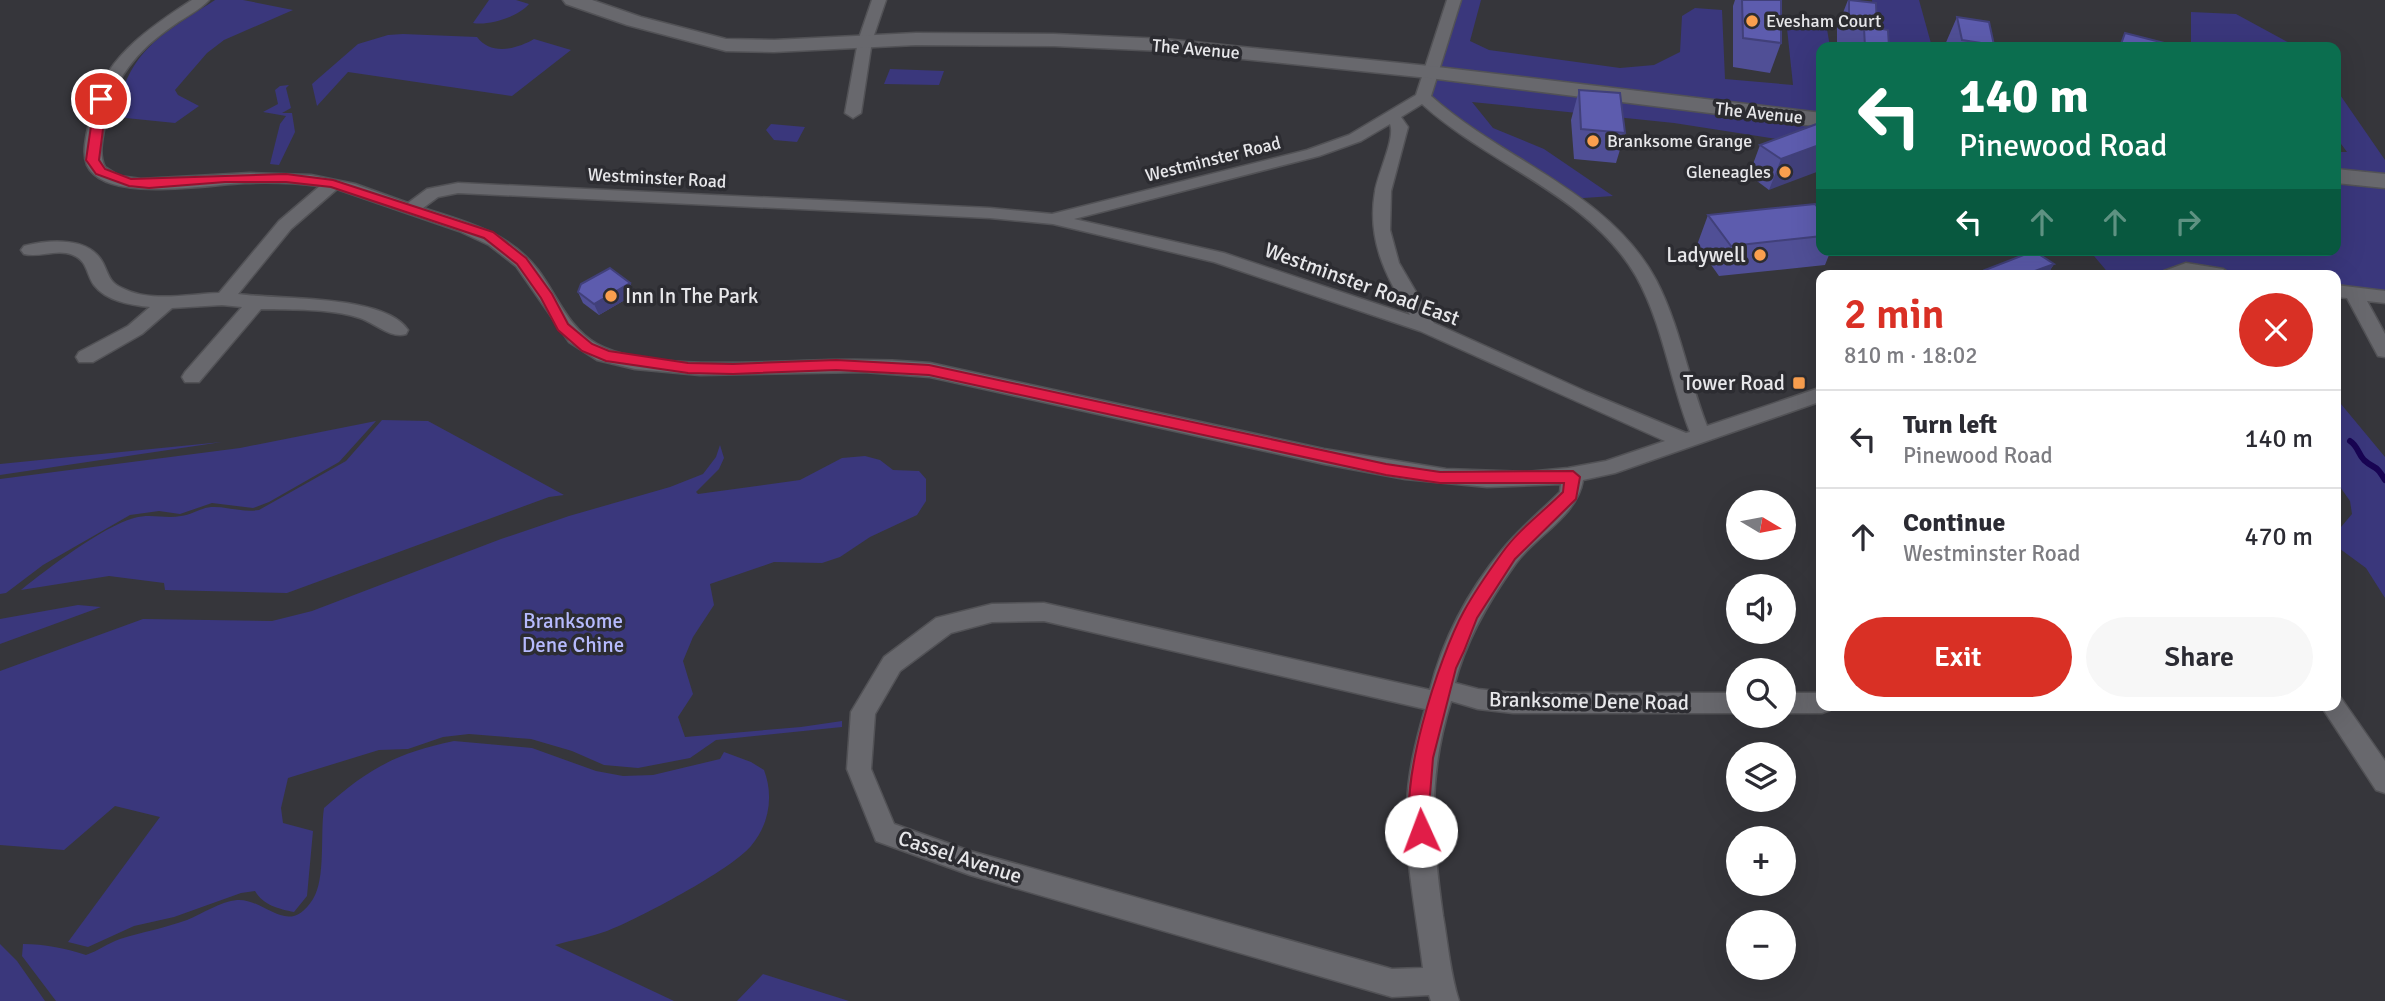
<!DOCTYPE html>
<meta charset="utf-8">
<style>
:root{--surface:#fff;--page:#f7f7f7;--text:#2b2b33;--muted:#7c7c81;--line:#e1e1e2;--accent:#d93025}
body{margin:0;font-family:Signika,sans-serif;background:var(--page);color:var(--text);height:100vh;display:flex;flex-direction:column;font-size:26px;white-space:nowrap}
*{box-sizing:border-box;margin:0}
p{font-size:23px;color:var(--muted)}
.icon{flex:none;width:38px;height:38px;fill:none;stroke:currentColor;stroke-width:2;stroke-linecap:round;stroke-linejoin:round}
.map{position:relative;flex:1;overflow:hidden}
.panel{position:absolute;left:1816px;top:270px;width:525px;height:441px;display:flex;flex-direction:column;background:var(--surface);border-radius:14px;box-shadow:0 7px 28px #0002}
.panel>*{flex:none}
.banner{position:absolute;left:1816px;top:42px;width:525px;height:214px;border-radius:14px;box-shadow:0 7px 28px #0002;background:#0b6e4f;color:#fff;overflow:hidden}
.needle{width:46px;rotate:100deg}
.fabs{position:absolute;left:1726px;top:490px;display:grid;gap:14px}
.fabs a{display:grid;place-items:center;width:70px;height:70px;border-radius:50%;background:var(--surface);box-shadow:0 7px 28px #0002;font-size:35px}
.pin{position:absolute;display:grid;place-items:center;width:60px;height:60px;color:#fff;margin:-30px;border:4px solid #fff;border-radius:50%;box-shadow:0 2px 7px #0007}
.me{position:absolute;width:77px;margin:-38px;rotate:358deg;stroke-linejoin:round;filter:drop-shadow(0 0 5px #0008)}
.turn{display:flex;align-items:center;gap:24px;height:147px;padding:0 28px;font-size:32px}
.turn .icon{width:91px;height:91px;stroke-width:2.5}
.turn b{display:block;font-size:49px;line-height:60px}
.lanes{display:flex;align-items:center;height:66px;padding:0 28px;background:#0003;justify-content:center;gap:35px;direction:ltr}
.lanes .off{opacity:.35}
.round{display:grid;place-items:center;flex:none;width:74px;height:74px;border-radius:37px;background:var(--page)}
.summary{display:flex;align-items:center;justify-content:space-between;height:119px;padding:0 28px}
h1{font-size:42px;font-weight:600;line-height:52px;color:var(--accent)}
.cta{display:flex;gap:14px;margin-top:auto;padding:14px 28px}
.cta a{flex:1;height:80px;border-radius:42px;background:var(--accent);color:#fff;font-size:28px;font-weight:600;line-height:80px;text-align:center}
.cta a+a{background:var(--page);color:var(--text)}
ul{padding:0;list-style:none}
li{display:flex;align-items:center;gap:21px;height:98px;padding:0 28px;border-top:2px solid var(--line)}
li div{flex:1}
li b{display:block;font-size:26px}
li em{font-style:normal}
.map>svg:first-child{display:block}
.green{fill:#3a377c}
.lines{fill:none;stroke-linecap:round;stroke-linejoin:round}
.stream{stroke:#180453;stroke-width:6}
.minor-casing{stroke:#525256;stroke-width:3}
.secondary-casing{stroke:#525256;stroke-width:3}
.minor{fill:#68686d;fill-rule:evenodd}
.secondary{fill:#68686d;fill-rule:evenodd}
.wall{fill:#504f96}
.shaded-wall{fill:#41407a}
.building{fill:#5d5cae;stroke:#41407a;stroke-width:2}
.route{fill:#e11d48;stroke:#92132f;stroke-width:2}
.poi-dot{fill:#fa9f4e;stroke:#2c2c31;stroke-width:2.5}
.labels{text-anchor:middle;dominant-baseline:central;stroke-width:7;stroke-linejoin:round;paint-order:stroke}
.far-poi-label{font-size:18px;fill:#e7e7ea;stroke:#2c2c31;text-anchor:start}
.far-street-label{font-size:18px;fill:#e7e7ea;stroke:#2c2c31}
.poi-label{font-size:21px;fill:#e7e7ea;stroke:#2c2c31;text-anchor:end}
.street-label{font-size:21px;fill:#e7e7ea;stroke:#2c2c31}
.park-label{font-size:21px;fill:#b6bafd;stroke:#2c2c31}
</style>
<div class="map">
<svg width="2385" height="1001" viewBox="0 0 2385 1001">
<rect width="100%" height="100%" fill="#36363b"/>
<path class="green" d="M 215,0 L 243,0 L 293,10 L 224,40 L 207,53 L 175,90 L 178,95 L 199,106 L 175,123 L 116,117 C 128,49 162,35 215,0 Z
M 489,0 L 516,0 L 529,4 C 518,17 489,26 473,23 Z
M 1454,0 L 1481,0 L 1470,41 L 1489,50 L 1620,68 L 1654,65 L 1680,52 L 1682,16 L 1695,8 L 1722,10 L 1725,79 L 1793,85 L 1786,19 L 1826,23 L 1830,47 L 1822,47 L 1822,146 L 1674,123 L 1472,102 L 1493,128 L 1544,149 L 1613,196 L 1569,199 L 1423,97 Z
M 1872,0 L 1919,0 L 1932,47 L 1878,47 Z
M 2191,12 L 2236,14 L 2297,47 L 2191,47 Z
M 403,34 L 477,37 C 491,56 517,49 534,39 L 571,50 L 512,96 L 348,72 L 317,106 L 312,84 L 358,44 L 388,35 Z
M 890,69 L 944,71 L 939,85 L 884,84 Z
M 289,85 L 286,88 L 291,108 L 282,113 L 292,113 L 295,132 L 279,165 L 270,164 L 280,124 L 286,116 L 263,112 L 278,104 L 275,90 L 280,86 Z
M 2336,89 L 2385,160 L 2385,297 L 2336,291 L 2336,275 L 2110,275 L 2089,250 L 2336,250 L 2336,152 L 2347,152 L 2336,137 Z
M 771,124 L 805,127 L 797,142 L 774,140 L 766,130 Z
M 2336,398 L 2385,457 L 2385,598 L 2366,568 L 2336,546 L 2336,533 L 2352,514 L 2350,501 L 2336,481 Z
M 382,420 L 428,421 L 564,495 L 549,497 L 287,593 L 165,590 L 164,583 L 109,576 L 21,590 C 47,569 102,527 134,518 C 151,513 164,519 181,516 C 191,515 201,508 211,507 C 228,506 242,513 259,510 L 346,461 Z
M 376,421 L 339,462 L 269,502 L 253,508 L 212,503 L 180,514 L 159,511 L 130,515 L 43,565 L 6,593 L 0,594 L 0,479 L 240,448 Z
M 222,442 L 0,475 L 0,464 Z
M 720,445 L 724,458 L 719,469 L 696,492 L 698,494 L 800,480 L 842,458 L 865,456 L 880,460 L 893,470 L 919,471 L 926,479 L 926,501 L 917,515 L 870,537 L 840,557 L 822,563 L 774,562 L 710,584 L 714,605 L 693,637 L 683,661 L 693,694 L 678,717 L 685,737 L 801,727 L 842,721 L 842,727 L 716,740 L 690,758 L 638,768 L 604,765 L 572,751 L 531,739 L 469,734 L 443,737 L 408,749 L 379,750 L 288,778 L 281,808 L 283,823 L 313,831 L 307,896 L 294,912 C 279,909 263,905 255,891 L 241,893 L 174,917 L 134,926 L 88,947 L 68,942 L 160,817 L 115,806 L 64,850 L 0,845 L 0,671 L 143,619 L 272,621 L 312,611 L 501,539 L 569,516 L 670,487 L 703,474 L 716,457 Z
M 78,605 L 101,607 L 0,644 L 0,619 Z
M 454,741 L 532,748 L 596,771 L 623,776 L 653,775 L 720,759 L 724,752 L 751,762 L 764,770 C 774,796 769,825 751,846 C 731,870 638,919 607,931 C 591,937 572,940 555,945 L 674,1001 L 56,1001 L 22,956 L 23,944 C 45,944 64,948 86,955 C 98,951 108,943 120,939 C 142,932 165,928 187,920 C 202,914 221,901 237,900 C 266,898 288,939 313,899 C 326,879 320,833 324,808 C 368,769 396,753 454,741 Z
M 0,944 L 17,961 L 45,1001 L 0,1001 Z
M 763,974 L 849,1001 L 737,1001 Z"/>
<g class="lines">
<path class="stream" d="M 2350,441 C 2358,446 2358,454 2364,460 C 2375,470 2375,463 2385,480"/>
<defs>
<path id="minor" d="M 192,0 L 209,0 C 200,10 185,17 174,25 C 137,50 112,80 105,124 C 103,138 98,154 105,167 L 119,176 L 141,179 L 250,173 L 311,175 L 355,184 L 408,203 L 427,189 L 458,183 L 990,208 L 1052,214 L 1307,150 L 1349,135 L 1416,95 L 1447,0 L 1461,0 L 1431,96 C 1502,160 1609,192 1656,280 C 1680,326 1688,378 1707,426 L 1822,387 L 1822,401 L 1615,473 L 1583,480 C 1577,516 1537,535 1516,563 C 1490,599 1466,639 1455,683 L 1478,689 L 1513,693 L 1738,693 L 1738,713 L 1513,713 L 1478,709 L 1451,701 C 1427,779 1432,837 1443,916 C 1448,944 1450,973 1459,1001 L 1431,1001 L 1429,995 L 1392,997 L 970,875 L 876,841 L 847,769 L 851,712 L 884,657 L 936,618 L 992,604 L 1044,603 L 1430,690 C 1443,639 1469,590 1502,550 C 1519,529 1541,511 1560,492 L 1561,484 L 1487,487 L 1405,479 L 1324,464 L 930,377 L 864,372 L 700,375 L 635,369 L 597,360 L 569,342 L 516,266 L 489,245 L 459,231 L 337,189 L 291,229 L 238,294 C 277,300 385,294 408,330 L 406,334 C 391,339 375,323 360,318 C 329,308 293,310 261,309 L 199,382 L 185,382 L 182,377 L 185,372 L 242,307 L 222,305 L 172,308 L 142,334 L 93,362 L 79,362 L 76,357 L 79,352 L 128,326 L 150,307 C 131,305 106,301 94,285 C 86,274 88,261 73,255 C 57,248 40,258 24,254 L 21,250 L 24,246 C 49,240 89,236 103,263 C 109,275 109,282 122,288 C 151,303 188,294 219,293 L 279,221 L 320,186 C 296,183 270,182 245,183 C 210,184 105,204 87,165 C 81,151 88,131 90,117 C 100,61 147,29 192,0 ZM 1422,104 C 1489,165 1589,195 1636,276 C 1663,324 1670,381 1690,432 L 1686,433 L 1587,392 L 1434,323 L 1399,263 L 1390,230 L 1391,191 L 1408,127 L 1401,117 ZM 1390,124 C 1396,138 1377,175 1375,192 C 1367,239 1385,276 1410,315 L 1224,253 L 1074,219 L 1319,156 L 1361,141 ZM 458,193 L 990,218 L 1053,224 L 1214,262 L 1420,331 L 1665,441 L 1606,461 L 1568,468 L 1527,472 L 1446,469 L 1324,449 L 930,363 C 896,360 863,359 829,360 C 770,361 647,372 597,344 C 568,328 557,295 538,270 C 510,233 465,221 423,208 L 438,197 ZM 1044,621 L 1425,709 C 1416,741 1408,772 1407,805 C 1404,856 1417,917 1423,968 L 1392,969 L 970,851 L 894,824 L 871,769 L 875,714 L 900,671 L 951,633 L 992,622 Z
M 872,0 L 886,0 L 872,41 L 861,113 L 853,118 L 845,113 L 858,41 Z
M 2186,263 L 2223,269 L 2232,275 L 2161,275 L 2164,271 Z
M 2336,285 L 2385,291 L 2385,303 L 2367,301 L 2385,334 L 2385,357 L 2378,356 L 2347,298 L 2336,297 Z
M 1783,693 L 1822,693 L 1822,705 L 1833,705 L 1830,710 L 1822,713 L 1783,713 Z
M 2336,696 L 2341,698 L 2385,761 L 2385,793 L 2376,790 L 2325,712 L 2321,705 L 2336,705 Z"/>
<path id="secondary" d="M 563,0 L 592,0 L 641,17 L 726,39 L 774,40 L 916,33 L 1054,34 L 1164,39 L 1429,66 L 1822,113 L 1822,127 L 1429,78 L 1164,51 L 1054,46 L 916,45 L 774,52 L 726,51 L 627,25 L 566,4 Z
M 2336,169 L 2385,174 L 2385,188 L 2336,183 Z"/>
</defs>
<use href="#minor" class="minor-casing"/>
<use href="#secondary" class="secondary-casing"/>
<use href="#minor" class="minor"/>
<use href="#secondary" class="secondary"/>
</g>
<path class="wall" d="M 1735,0 L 1781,0 L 1781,43 L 1770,73 L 1733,67 L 1733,6 Z
M 1848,0 L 1877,28 L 1889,47 L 1837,47 L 1837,28 Z
M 1957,17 L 1994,45 L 1993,47 L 1944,47 Z
M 1579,90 L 1625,133 L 1616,163 L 1574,159 L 1571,120 Z
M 1822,122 L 1769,190 L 1749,175 L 1760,145 Z
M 1822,213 L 1822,250 L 1831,250 L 1825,265 L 1719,276 L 1697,245 L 1708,215 Z
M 2054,264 L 2047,275 L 1982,275 L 1985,270 Z
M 630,283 L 635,294 L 599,315 L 583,303 L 578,292 Z"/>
<path class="shaded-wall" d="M 1822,144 L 1822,170 L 1769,190 L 1781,159 Z
M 2054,264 L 2047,275 L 2024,275 Z
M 630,283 L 635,294 L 599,315 L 594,304 Z"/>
<path class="building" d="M 1742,0 L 1781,0 L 1781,43 L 1743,38 Z
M 1849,0 L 1876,3 L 1877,28 L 1888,30 L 1889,47 L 1865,47 L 1864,28 L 1849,25 Z
M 1957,17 L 1989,22 L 1994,45 L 1962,40 Z
M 2125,33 L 2180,47 L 2120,47 Z
M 1579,90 L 1620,93 L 1625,133 L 1581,129 Z
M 1822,122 L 1822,144 L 1781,159 L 1760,145 Z
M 1815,204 L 1822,213 L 1822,236 L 1731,246 L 1708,215 Z
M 2034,251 L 2054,264 L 2024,275 L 1993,275 L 1985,270 Z
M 610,268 L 630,283 L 594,304 L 578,292 L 581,284 Z"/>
<path class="route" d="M 101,95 L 107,99 L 99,160 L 105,169 L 131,179 L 286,174 L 333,180 L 493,232 L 526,258 L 552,294 L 568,324 L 592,344 L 609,351 L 688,363 L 733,364 L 836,360 L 929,365 L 1386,464 L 1440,472 L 1573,471 L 1580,477 L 1576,499 L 1515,559 L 1477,618 L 1464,651 L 1456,668 L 1433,758 L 1429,807 L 1431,831 L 1428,838 L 1421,840 L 1414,838 C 1394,793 1440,654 1464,611 C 1475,591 1489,571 1502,553 C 1518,530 1543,512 1563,492 L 1564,483 L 1440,483 L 1386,475 L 929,375 L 836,370 L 733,374 L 688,373 L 606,361 L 582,351 L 558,330 L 541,298 L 517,264 L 484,238 L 331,187 L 286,182 L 225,182 L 149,188 L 129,186 L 96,174 L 86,160 L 95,99 Z"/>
<g class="poi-dot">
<circle cx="1752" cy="21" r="7"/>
<circle cx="1593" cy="141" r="7"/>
<circle cx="1785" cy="172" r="7"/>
<circle cx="1760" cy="255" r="7"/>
<circle cx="611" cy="296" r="7"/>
<rect x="1792" y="376" width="14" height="14" rx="3.5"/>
</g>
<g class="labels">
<g class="far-poi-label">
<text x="1766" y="21">Evesham Court</text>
<text x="1607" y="141">Branksome Grange</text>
<text x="1771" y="172" text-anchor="end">Gleneagles</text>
</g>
<g class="far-street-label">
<text transform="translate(1196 49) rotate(5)">The Avenue</text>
<text transform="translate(1759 113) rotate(6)">The Avenue</text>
<text transform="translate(1213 159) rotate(-14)">Westminster Road</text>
<text transform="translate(657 178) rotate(3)">Westminster Road</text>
</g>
<g class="poi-label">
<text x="1746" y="255">Ladywell</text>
<text x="625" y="296" text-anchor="start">Inn In The Park</text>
<text x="1785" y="383">Tower Road</text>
</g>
<g class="street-label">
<text transform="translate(1362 284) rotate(20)">Westminster Road East</text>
<text transform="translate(1589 701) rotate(1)">Branksome Dene Road</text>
<text transform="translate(960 857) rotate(18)">Cassel Avenue</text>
</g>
<g class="park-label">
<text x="573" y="621">Branksome<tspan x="573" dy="24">Dene Chine</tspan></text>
</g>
</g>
</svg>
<div class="fabs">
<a><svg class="needle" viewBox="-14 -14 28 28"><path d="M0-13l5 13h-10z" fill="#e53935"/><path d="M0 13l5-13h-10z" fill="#7c7c81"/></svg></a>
<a><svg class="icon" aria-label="sound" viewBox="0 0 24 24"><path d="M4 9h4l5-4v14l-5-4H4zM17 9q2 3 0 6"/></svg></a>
<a><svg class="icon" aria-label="search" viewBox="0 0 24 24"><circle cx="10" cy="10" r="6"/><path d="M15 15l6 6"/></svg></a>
<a><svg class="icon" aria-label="layers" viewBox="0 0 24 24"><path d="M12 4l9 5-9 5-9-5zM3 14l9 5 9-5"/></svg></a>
<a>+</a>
<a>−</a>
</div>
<div class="pin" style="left:101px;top:99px;background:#d93025"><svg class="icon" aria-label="arrive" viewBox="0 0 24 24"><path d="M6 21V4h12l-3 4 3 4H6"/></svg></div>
<svg class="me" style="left:1421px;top:831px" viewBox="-20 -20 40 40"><circle r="19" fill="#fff"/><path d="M0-13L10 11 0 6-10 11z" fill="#e11d48"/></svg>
<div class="banner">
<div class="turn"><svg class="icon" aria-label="left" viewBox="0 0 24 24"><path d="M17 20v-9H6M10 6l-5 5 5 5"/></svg><div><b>140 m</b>Pinewood Road</div></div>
<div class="lanes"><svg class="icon" aria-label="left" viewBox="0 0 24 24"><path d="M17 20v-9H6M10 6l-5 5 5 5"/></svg><svg class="icon off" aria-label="ahead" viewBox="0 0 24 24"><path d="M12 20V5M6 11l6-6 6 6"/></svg><svg class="icon off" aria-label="ahead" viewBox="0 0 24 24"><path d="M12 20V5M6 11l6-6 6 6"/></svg><svg class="icon off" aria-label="right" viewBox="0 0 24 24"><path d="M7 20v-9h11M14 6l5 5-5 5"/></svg></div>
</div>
<section class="panel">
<div class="summary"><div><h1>2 min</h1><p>810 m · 18:02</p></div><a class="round" style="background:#d93025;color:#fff"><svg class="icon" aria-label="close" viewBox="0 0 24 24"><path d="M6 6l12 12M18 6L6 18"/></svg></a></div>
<ul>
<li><svg class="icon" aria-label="left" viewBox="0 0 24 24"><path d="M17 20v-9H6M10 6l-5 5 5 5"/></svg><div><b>Turn left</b><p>Pinewood Road</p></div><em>140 m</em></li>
<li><svg class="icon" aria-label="ahead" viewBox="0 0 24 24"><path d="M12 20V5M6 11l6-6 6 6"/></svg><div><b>Continue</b><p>Westminster Road</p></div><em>470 m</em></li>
</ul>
<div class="cta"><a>Exit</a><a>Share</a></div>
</section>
</div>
